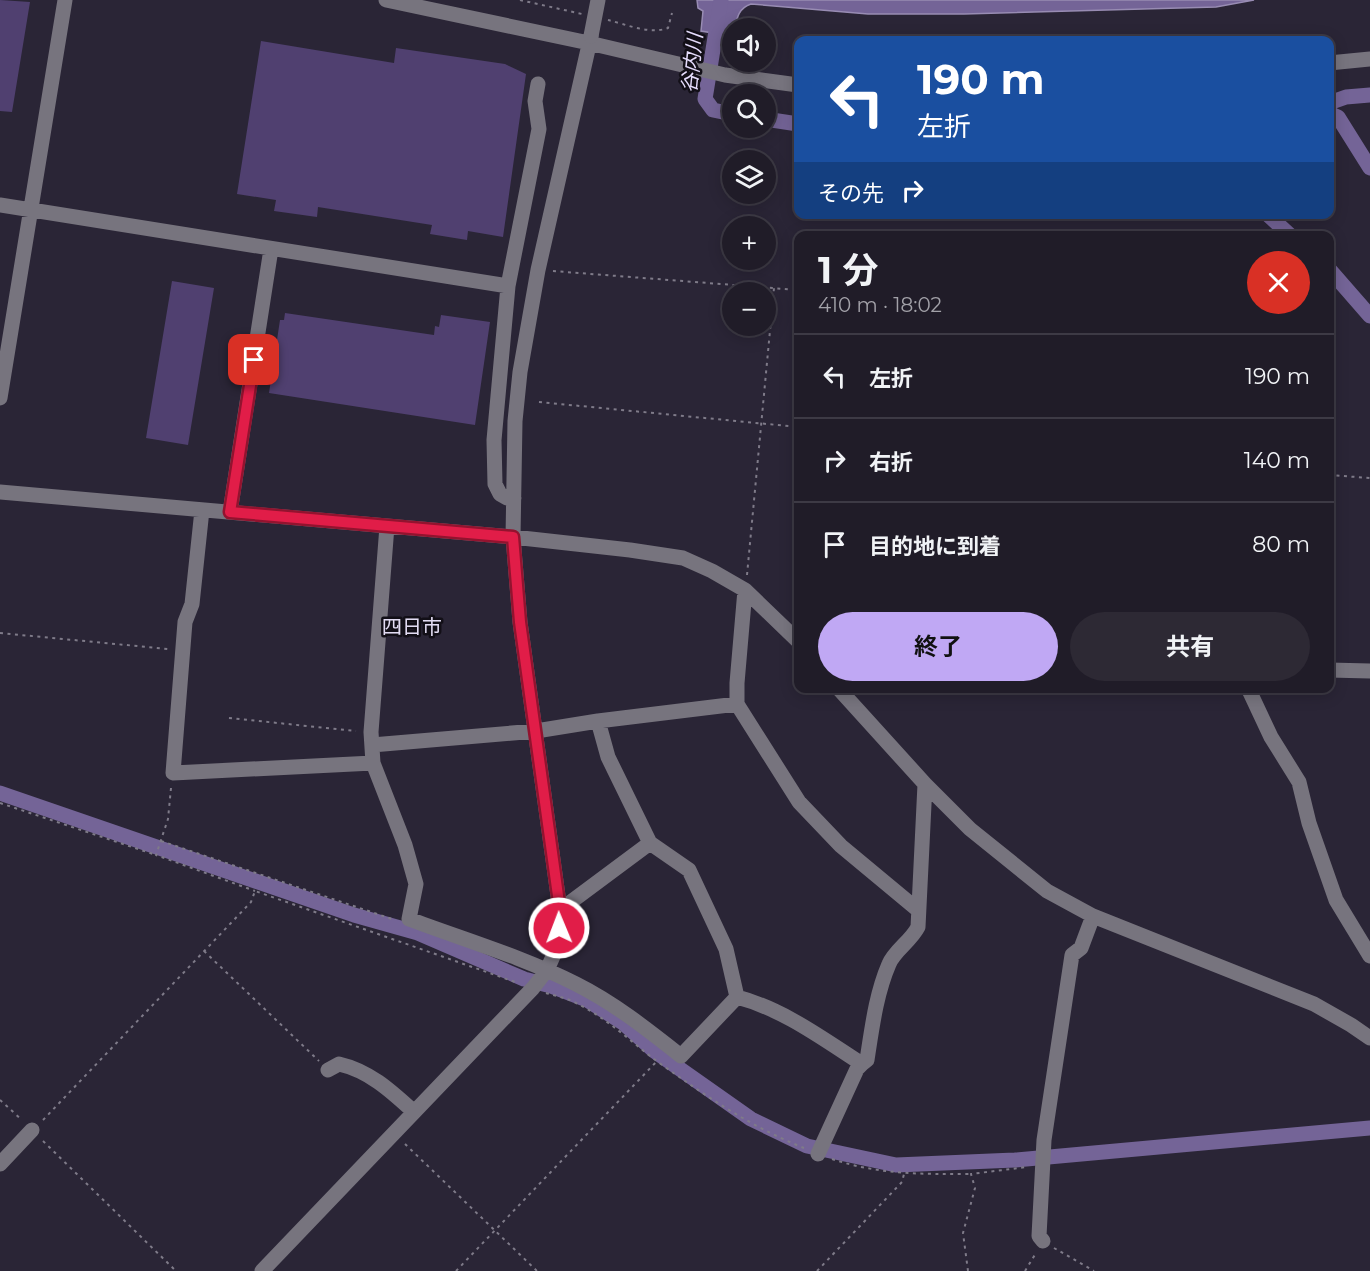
<!DOCTYPE html>
<html lang="ja">
<meta charset="utf-8">
<style>
:root{--surface:#201c28;--page:#2d2934;--text:#f1f3f6;--muted:#a2a1a8;--line:#3d3a45;--accent:#c0a8f4}
body{margin:0;font-family:Montserrat,"Noto Sans JP",sans-serif;background:var(--page);color:var(--text);height:100vh;display:flex;flex-direction:column;font-size:22px;white-space:nowrap}
*{box-sizing:border-box;margin:0}
p{font-size:20px;color:var(--muted)}
.icon{flex:none;width:33px;height:33px;fill:none;stroke:currentColor;stroke-width:2;stroke-linecap:round;stroke-linejoin:round}
.map{position:relative;flex:1;overflow:hidden}
.sheet{position:absolute;left:794px;top:231px;width:540px;height:462px;display:flex;flex-direction:column;background:var(--surface);border-radius:12px;box-shadow:0 3px 15px #0003,0 0 0 2px var(--line)}
.sheet>*{flex:none}
.banner{position:absolute;left:794px;top:36px;width:540px;height:183px;border-radius:12px;box-shadow:0 3px 15px #0003,0 0 0 2px var(--line);background:#1a4fa0;color:#fff;overflow:hidden}
.fabs{position:absolute;left:722px;top:18px;display:grid;gap:12px}
.fabs a{display:grid;place-items:center;width:54px;height:54px;border-radius:50%;background:var(--surface);box-shadow:0 3px 15px #0003,0 0 0 2px var(--line);font-size:30px}
.pin{position:absolute;display:grid;place-items:center;width:51px;height:51px;color:#fff;margin:-26px;border-radius:12px;box-shadow:0 3px 9px #0006}
.me{position:absolute;width:66px;margin:-33px;rotate:359deg;stroke-linejoin:round;filter:drop-shadow(0 0 4px #0008)}
.turn{display:flex;align-items:center;gap:21px;height:126px;padding:0 24px;font-size:27px}
.turn .icon{width:78px;height:78px;stroke-width:2.5}
.turn b{display:block;font-size:42px;line-height:51px}
.then{display:flex;align-items:center;height:57px;padding:0 24px;background:#0003;gap:12px;font-size:22px}
.round{display:grid;place-items:center;flex:none;width:63px;height:63px;border-radius:32px;background:var(--page)}
.summary{display:flex;align-items:center;justify-content:space-between;height:102px;padding:0 24px}
h1{font-size:36px;font-weight:700;line-height:45px}
.primary-button{display:flex;gap:12px;margin-top:auto;padding:12px 24px}
.primary-button a{flex:1;height:69px;border-radius:36px;background:var(--accent);color:#111;font-size:24px;font-weight:700;line-height:69px;text-align:center}
.primary-button a+a{background:var(--page);color:var(--text)}
ul{padding:0;list-style:none}
li{display:flex;align-items:center;gap:18px;height:84px;padding:0 24px;border-top:2px solid var(--line)}
li div{flex:1}
li b{display:block;font-size:22px}
li em{font-style:normal}
.map>svg:first-child{display:block}
.water{fill:#746497;stroke:#988cb3;stroke-width:1.5}
.lines{fill:none;stroke-linecap:round;stroke-linejoin:round}
.canal{stroke:#746497;stroke-width:15}
.building{fill:#504070}
.path{stroke:#7f7b89;stroke-width:2;stroke-dasharray:3 4.5;stroke-linecap:butt}
.minor{stroke:#77747e;stroke-width:15}
.minor-bridge{stroke:#77747e;stroke-width:15}
.route-casing{stroke:#92132f;stroke-width:15}
.route{stroke:#e11d48;stroke-width:10}
.labels{text-anchor:middle;dominant-baseline:central;stroke-width:5;stroke-linejoin:round;paint-order:stroke}
.water-label{font-size:20px;font-style:italic;fill:#e5dcfc;stroke:#120f17}
.neighbourhood-label{font-size:20px;fill:#e2dcf3;stroke:#120f17}
</style>
<div class="map">
<svg width="1370" height="1271" viewBox="0 0 1370 1271">
<rect width="100%" height="100%" fill="#2a2536"/>
<path class="water" d="M 697,0 L 1254,0 L 1216,7 L 964,14 L 868,14 L 751,4 C 739,8 737,17 735,28 L 732,28 L 732,36 L 701,31 L 703,11 L 698,8 Z"/>
<g class="lines">
<path class="canal" d="M 721,0 L 705,99 L 713,110 L 732,114
M 1329,103 L 1346,97 L 1370,95
M 1329,113 L 1338,117 L 1370,168
M 765,119 L 798,124
M 1267,214 L 1291,236
M 1329,269 L 1370,316
M 0,793 L 354,915 L 418,933 L 524,979 L 551,986 L 587,1000 L 623,1023 L 653,1050 L 751,1119 L 807,1146 L 896,1165 L 1015,1160 L 1370,1128"/>
</g>
<path class="building" d="M 0,0 L 30,2 L 12,112 L 0,111 Z
M 261,41 L 394,63 L 396,48 L 505,64 L 526,74 L 503,237 L 468,231 L 467,240 L 430,234 L 432,225 L 318,207 L 317,217 L 274,211 L 276,200 L 237,194 Z
M 172,281 L 214,288 L 188,445 L 146,438 Z
M 285,313 L 434,335 L 435,326 L 439,327 L 441,315 L 490,322 L 475,425 L 269,393 L 280,320 L 284,320 Z"/>
<g class="lines">
<path class="path" d="M 520,0 L 582,14
M 608,20 C 625,24 650,35 668,28 L 672,13
M 553,271 L 798,290
M 539,402 L 798,427
M 1329,475 L 1370,478
M 747,575 L 774,288
M 0,633 L 168,649
M 229,718 L 356,731
M 171,788 L 168,819 L 156,855 L 255,891
M 0,803 L 156,855
M 161,841 L 395,920
M 204,951 L 319,1061
M 546,993 C 556,996 567,998 576,1003 C 607,1018 631,1042 658,1062 C 706,1096 749,1126 804,1148
M 0,1100 L 22,1120
M 43,1120 L 251,902 L 255,891 L 518,983
M 43,1141 L 176,1271
M 405,1144 L 537,1271
M 832,1159 C 880,1175 921,1174 971,1174
M 1054,1248 L 1094,1271
M 456,1271 L 658,1060
M 817,1271 L 902,1182 L 904,1174
M 968,1271 L 963,1233 L 975,1188 L 971,1174 L 1027,1167
M 1025,1271 L 1036,1253"/>
<path class="minor" d="M 386,0 L 589,43 L 725,75 L 798,85
M 1329,63 L 1370,59
M 0,205 L 508,286
M 0,398 L 65,0
M 0,492 L 513,537 L 630,550 L 683,558 L 712,571 L 745,590 L 798,641
M 514,498 L 507,498 L 500,494 L 495,484 L 494,440 L 508,286 L 539,129 L 535,101 L 538,84
M 202,510 L 192,604 L 185,622 L 173,773 L 373,763
M 230,512 L 271,249
M 387,526 L 371,732 L 373,763 L 405,845 L 416,884 L 409,919 C 465,940 523,957 576,984 C 614,1003 648,1030 681,1056 L 737,997 L 726,949 L 689,870 L 650,843 L 608,757 L 598,721
M 745,590 L 737,683 L 737,704 L 799,802 L 841,846 L 918,910
M 1329,670 L 1370,671
M 838,688 L 925,784 L 970,829 L 1047,891 L 1093,916 L 1314,1004 L 1351,1025 L 1370,1038
M 1248,688 L 1271,737 L 1299,782 L 1309,823 L 1336,900 L 1370,956
M 372,745 L 536,731 L 598,721 L 737,704
M 560,910 L 650,843
M 737,997 C 783,1009 823,1039 862,1064 L 857,1069 L 818,1154
M 862,1064 L 867,1060 C 872,1028 876,994 889,964 C 894,951 911,941 918,927 L 925,784
M 328,1070 L 339,1064 C 370,1071 392,1092 414,1112
M 0,1164 L 32,1130
M 1043,1241 L 1039,1236 L 1044,1140 L 1072,955 L 1081,948 L 1093,916
M 262,1271 L 533,988 L 547,970 L 558,945 L 560,910 L 520,622 L 513,537 L 515,421 L 520,372 L 538,270 L 591,36"/>
<path class="minor-bridge" d="M 591,36 L 598,0"/>
</g>
<g class="lines">
<defs>
<path id="route" d="M 254,360 L 230,512 L 513,537 L 520,622 L 560,910 L 559,928"/>
</defs>
<use href="#route" class="route-casing"/>
<use href="#route" class="route"/>
</g>
<g class="labels">
<g class="water-label">
<text transform="translate(692 63) rotate(-84)">谷内川</text>
</g>
<g class="neighbourhood-label">
<text x="412" y="627">四日市</text>
</g>
</g>
</svg>
<div class="fabs">
<a><svg class="icon" aria-label="sound" viewBox="0 0 24 24"><path d="M4 9h4l5-4v14l-5-4H4zM17 9q2 3 0 6"/></svg></a>
<a><svg class="icon" aria-label="search" viewBox="0 0 24 24"><circle cx="10" cy="10" r="6"/><path d="M15 15l6 6"/></svg></a>
<a><svg class="icon" aria-label="layers" viewBox="0 0 24 24"><path d="M12 4l9 5-9 5-9-5zM3 14l9 5 9-5"/></svg></a>
<a>+</a>
<a>−</a>
</div>
<div class="pin" style="left:254px;top:360px;background:#d93025"><svg class="icon" aria-label="arrive" viewBox="0 0 24 24"><path d="M6 21V4h12l-3 4 3 4H6"/></svg></div>
<svg class="me" style="left:559px;top:928px" viewBox="-20 -20 40 40"><circle r="17" fill="#e11d48" stroke="#fff" stroke-width="3"/><path d="M0-11L8 9 0 5-8 9z" fill="#fff"/></svg>
<div class="banner">
<div class="turn"><svg class="icon" aria-label="left" viewBox="0 0 24 24"><path d="M17 20v-9H6M10 6l-5 5 5 5"/></svg><div><b>190 m</b>左折</div></div>
<div class="then">その先<svg class="icon" aria-label="right" viewBox="0 0 24 24"><path d="M7 20v-9h11M14 6l5 5-5 5"/></svg></div>
</div>
<section class="sheet">
<div class="summary"><div><h1>1 分</h1><p>410 m · 18:02</p></div><a class="round" style="background:#d93025;color:#fff"><svg class="icon" aria-label="close" viewBox="0 0 24 24"><path d="M6 6l12 12M18 6L6 18"/></svg></a></div>
<ul>
<li><svg class="icon" aria-label="left" viewBox="0 0 24 24"><path d="M17 20v-9H6M10 6l-5 5 5 5"/></svg><div><b>左折</b></div><em>190 m</em></li>
<li><svg class="icon" aria-label="right" viewBox="0 0 24 24"><path d="M7 20v-9h11M14 6l5 5-5 5"/></svg><div><b>右折</b></div><em>140 m</em></li>
<li><svg class="icon" aria-label="arrive" viewBox="0 0 24 24"><path d="M6 21V4h12l-3 4 3 4H6"/></svg><div><b>目的地に到着</b></div><em>80 m</em></li>
</ul>
<div class="primary-button"><a>終了</a><a>共有</a></div>
</section>
</div>
